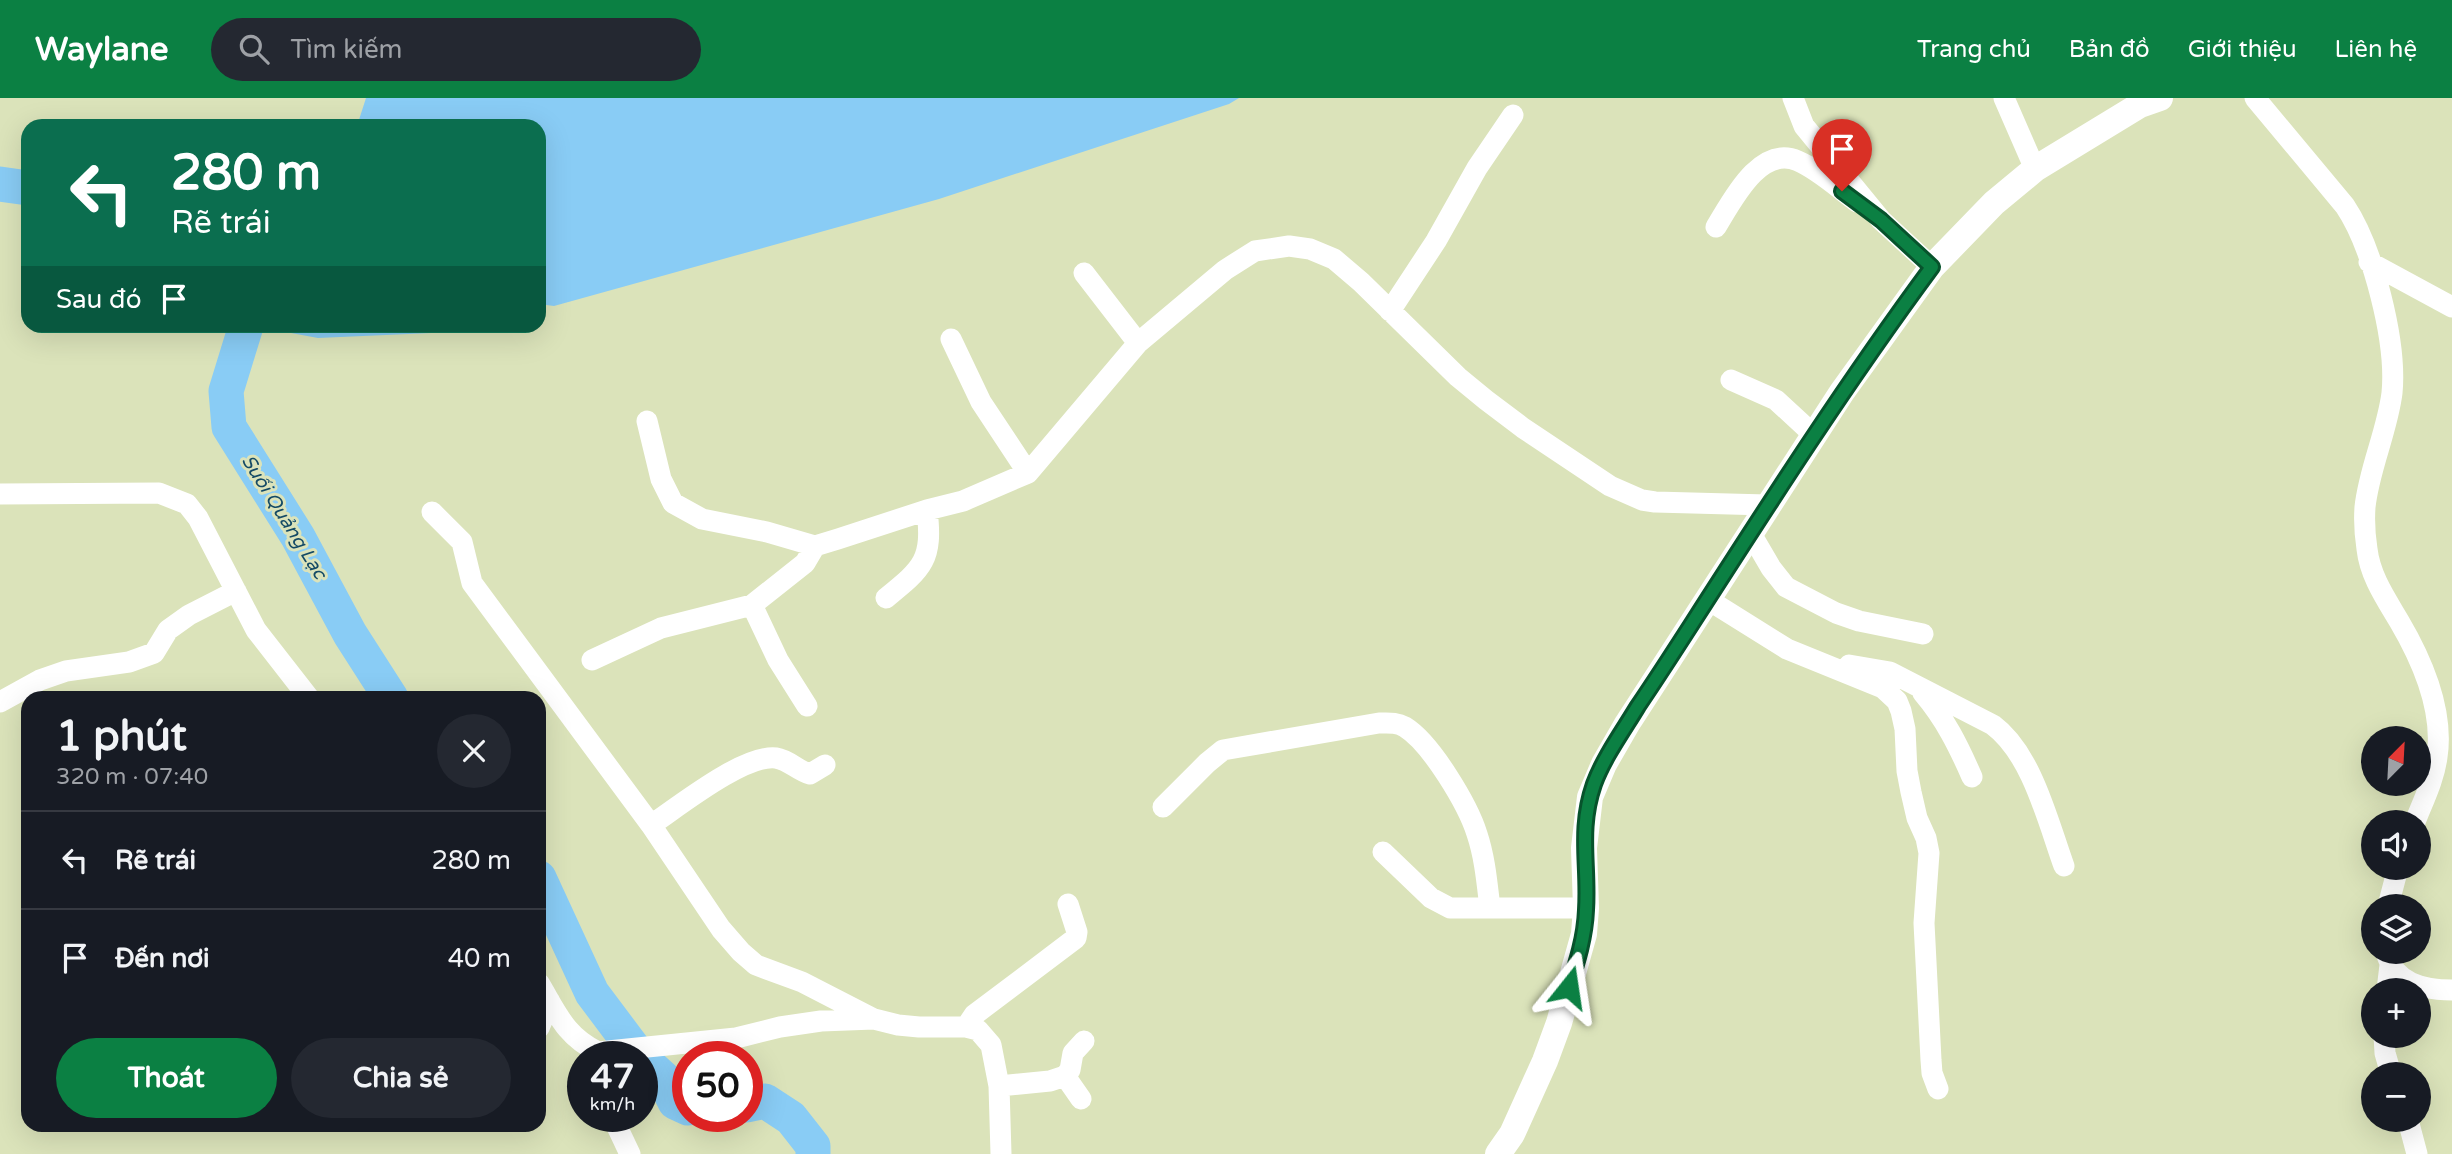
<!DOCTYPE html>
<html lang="vi">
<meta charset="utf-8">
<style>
:root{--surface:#171b24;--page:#242831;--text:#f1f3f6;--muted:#9ea1a6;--line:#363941;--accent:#0b8043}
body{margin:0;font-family:"Varela Round",sans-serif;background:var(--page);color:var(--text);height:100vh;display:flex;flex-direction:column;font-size:26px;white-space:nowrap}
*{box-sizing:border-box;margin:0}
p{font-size:23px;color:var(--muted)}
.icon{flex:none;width:38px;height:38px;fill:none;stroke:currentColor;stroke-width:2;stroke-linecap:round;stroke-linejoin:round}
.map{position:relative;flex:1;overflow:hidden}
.side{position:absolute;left:21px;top:593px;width:525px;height:441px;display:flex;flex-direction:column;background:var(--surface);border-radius:21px;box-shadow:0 7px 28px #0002}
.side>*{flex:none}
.top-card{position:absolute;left:21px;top:21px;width:525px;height:214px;border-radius:21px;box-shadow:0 7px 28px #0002;background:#0b6e4f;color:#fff;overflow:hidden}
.needle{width:46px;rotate:24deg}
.tools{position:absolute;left:2361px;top:628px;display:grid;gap:14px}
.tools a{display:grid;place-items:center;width:70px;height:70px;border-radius:50%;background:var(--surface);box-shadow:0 7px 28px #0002;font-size:35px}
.speed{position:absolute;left:567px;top:943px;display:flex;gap:14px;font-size:35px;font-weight:700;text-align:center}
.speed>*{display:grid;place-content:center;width:91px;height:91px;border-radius:50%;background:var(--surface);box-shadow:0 7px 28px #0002;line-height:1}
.speed small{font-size:18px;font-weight:400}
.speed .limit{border:10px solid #d22;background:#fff;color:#111}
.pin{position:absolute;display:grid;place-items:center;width:60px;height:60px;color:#fff;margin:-72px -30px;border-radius:50% 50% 50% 0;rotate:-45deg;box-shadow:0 0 7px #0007}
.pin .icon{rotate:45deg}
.me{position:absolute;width:77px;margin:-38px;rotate:15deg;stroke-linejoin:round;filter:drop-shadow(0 0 5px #0008)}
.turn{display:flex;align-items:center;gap:24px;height:147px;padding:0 35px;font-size:32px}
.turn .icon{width:91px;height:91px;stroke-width:2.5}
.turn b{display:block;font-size:49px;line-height:60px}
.then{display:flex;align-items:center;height:66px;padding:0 35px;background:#0003;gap:14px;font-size:26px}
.round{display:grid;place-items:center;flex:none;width:74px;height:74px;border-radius:37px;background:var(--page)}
.head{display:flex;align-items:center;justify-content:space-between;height:119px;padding:0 35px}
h1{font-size:42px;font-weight:800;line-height:52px}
.action{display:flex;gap:14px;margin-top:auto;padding:14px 35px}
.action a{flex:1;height:80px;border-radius:42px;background:var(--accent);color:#fff;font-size:28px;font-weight:800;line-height:80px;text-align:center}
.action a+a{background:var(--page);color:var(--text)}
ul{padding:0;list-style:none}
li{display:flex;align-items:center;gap:21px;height:98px;padding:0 35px;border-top:2px solid var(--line)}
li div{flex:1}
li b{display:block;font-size:26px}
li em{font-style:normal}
header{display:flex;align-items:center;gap:42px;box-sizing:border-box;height:98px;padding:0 35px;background:var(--accent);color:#fff}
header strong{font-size:33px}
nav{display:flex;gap:38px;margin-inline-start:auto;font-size:24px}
.search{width:490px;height:63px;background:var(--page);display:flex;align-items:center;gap:18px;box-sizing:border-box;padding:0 24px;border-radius:38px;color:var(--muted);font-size:26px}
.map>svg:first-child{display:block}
.water{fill:#89ccf5}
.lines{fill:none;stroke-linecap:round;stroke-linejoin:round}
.river{stroke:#89ccf5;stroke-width:35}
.minor{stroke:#fff;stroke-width:21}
.major{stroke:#fff;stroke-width:26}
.route-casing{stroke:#07532c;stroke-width:18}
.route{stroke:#0b8043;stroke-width:12}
.labels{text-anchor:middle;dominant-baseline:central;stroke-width:6;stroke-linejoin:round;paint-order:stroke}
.water-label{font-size:19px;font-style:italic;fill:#144a65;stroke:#dbe3ba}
</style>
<header>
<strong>Waylane</strong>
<div class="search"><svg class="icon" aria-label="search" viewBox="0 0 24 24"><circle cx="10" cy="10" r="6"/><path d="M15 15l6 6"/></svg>Tìm kiếm</div>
<nav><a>Trang chủ</a><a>Bản đồ</a><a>Giới thiệu</a><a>Liên hệ</a></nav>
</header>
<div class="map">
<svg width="2452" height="1056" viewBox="0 0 2452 1056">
<rect width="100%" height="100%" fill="#dbe3ba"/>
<path class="water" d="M 366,0 L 1239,0 L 1229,6 L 939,101 L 554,208 L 539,206 L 539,28 L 357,28 Z
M 294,228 L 446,228 L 431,235 L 318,240 L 291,235 Z"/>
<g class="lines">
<path class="river" d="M 0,86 L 28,90
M 246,228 L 226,293 L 229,329 L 298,439 L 350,536 L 391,600
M 539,780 L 592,895 L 640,959
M 642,961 L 663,980 L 675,1004 L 688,1010
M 747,1007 L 765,1003 L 791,1020 L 813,1048 L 813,1056"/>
<path class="minor" d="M 1793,0 L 1804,28 L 1881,122 L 1932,169
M 2004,0 L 2035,71
M 2255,0 L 2345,108 C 2373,150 2397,244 2392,295 C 2387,334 2369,371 2365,409 C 2364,423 2365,438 2367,451 C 2370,478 2386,501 2399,523 C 2422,562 2444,613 2437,659 C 2434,682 2423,703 2415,724
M 1716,129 C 1732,103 1760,46 1798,63 C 1819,72 1839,91 1857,104
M 2369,164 L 2452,209
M 1084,175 L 1138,245
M 1390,213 L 1436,143 L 1477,70 L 1513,17
M 951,241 L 981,304 L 1028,375
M 1731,282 L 1776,302 L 1814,337
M 647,323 L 661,381 L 673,405 L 702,421 L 767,434 L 815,448 L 838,441 L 927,412 L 963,403 L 1028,375 L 1138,245 L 1225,172 L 1255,153 L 1289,148 L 1310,151 L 1334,161 L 1361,184 L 1458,279 L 1486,302 L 1523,330 L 1610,388 L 1642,402 L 1655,404 L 1767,407
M 0,396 L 159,395 L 187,406 L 198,420 L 256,532 L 309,600
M 432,414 L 462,444 L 472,485 L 651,727 L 721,831 L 741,854 L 756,867 L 802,884 L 874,921
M 1750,434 L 1771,470 L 1786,489 L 1836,515 L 1859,523 L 1923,536
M 886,500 C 923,470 933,462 927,412
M 1707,501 L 1787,551 L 1883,590 L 1897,603 L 1901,613 L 1905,631 L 1907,673 L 1911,694 L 1917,720 L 1926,740 L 1929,755 L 1924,825 L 1931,962 L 1932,975 L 1938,991
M 592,562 L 661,530 L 752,507
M 1849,567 L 1890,574 L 1993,627 C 2032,656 2048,724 2064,768
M 1923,595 C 1945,621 1958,647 1972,679
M 0,604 L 40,582 L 66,573 L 129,564 L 154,555 L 168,532 L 189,517 L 236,493
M 807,608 L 778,562 L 752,507 L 805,465 L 815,448
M 1163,709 L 1207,665 L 1223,652 L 1379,625 C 1389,625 1396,624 1405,629 C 1431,645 1468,707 1477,736 C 1485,760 1487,785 1490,810
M 651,727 C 678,709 744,656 776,660 C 789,662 798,673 810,676 L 825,667
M 1383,754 L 1431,800 L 1450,810 L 1586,810
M 2388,808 L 2398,770
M 2386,854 C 2394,885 2423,892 2452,892
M 539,885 C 557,915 565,938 598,954 L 736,940 L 780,929 L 821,923 L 874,921 L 898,927 L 919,929 L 966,929 L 978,932 L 991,947 L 999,988 L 1001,1056
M 2387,892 L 2390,867
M 966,929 L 974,917 L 1076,840 L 1077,834 L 1068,806
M 539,930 L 550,904
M 2384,938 L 2385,955 L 2391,976
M 1065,978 L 1081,1001
M 999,988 L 1050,983 L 1065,978 L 1070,972 L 1073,955 L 1084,943
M 612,1018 L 630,1056
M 2408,1022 L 2417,1056"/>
<path class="major" d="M 1498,1056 L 1512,1036 L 1545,963 L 1559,925 L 1584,836 L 1586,810 L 1584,750 L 1590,699 L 1604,666 L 1627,626 L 1842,294 L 1932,169 L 1994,105 L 2035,71 L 2140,7 L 2160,0"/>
</g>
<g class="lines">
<defs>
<path id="route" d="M 1569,889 C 1577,864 1585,839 1586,812 C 1589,767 1578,732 1594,686 C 1604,659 1623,633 1638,608 C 1657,580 1675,552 1693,524 C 1770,404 1847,284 1932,169 L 1881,122 L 1842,93"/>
</defs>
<use href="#route" class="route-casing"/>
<use href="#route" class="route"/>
</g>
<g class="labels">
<g class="water-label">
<text transform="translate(284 419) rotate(58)">Suối Quảng Lạc</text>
</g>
</g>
</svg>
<div class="tools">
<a><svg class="needle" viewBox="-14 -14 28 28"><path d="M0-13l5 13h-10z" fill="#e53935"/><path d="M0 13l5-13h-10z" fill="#9ea1a6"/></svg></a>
<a><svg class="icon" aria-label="sound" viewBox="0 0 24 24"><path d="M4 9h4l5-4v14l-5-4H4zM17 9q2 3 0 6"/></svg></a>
<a><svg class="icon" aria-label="layers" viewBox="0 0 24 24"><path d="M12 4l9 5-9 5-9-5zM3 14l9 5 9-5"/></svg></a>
<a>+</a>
<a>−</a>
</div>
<div class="speed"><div>47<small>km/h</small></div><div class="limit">50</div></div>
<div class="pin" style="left:1842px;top:93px;background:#d93025"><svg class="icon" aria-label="arrive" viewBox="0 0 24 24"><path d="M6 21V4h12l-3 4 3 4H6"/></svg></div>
<svg class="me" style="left:1569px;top:889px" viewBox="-20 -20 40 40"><path d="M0-17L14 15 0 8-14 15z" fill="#0b8043" stroke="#fff" stroke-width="4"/></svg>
<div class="top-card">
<div class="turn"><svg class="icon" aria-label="left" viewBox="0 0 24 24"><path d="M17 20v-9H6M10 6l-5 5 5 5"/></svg><div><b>280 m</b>Rẽ trái</div></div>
<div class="then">Sau đó<svg class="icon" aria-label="arrive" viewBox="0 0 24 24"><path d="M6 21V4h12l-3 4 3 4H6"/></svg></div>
</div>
<section class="side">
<div class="head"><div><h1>1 phút</h1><p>320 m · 07:40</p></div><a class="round"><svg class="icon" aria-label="close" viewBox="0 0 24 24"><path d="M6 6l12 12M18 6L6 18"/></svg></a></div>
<ul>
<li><svg class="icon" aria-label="left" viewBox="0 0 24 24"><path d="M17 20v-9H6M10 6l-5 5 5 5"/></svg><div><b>Rẽ trái</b></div><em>280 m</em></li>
<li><svg class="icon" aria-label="arrive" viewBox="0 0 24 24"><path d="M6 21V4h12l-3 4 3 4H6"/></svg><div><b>Đến nơi</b></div><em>40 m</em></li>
</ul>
<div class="action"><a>Thoát</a><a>Chia sẻ</a></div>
</section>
</div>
